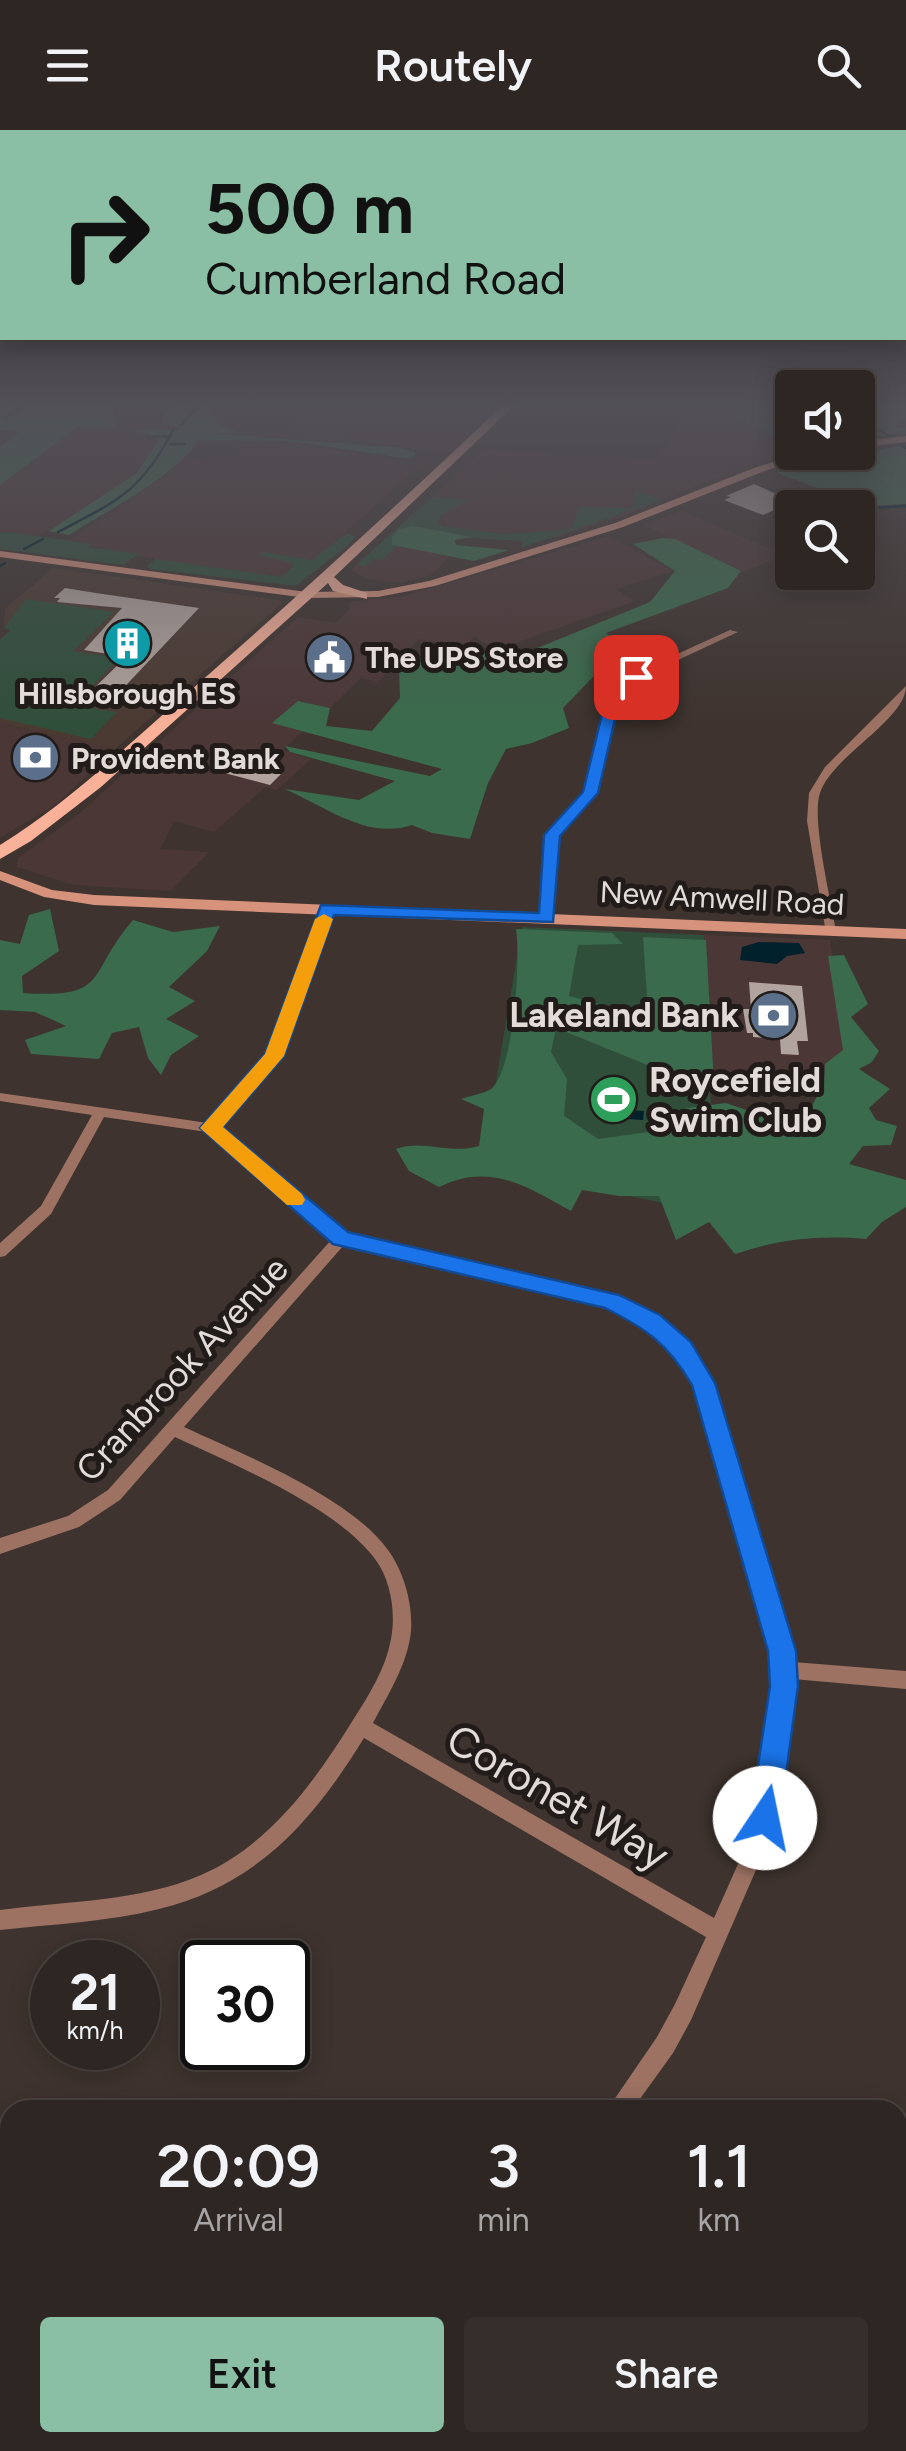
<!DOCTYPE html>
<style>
:root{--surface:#2e2622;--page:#362e2a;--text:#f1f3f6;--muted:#a7a5a5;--line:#494340;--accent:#8abfa5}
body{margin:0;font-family:Figtree,sans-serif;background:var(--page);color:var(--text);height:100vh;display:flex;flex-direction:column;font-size:38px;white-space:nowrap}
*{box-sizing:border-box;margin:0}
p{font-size:32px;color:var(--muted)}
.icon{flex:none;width:55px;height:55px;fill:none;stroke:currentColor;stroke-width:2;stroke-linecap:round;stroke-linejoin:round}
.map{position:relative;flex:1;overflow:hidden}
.side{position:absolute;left:0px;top:1970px;width:908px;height:352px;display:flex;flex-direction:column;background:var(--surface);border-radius:30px 30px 0 0;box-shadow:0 5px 25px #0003,0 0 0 2px var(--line)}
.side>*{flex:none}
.guide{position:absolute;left:0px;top:0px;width:908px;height:210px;box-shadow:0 5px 25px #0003,0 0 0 2px var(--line);background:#8abfa5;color:#111;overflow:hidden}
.fabs{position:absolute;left:775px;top:240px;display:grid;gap:20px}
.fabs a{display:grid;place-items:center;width:100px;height:100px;border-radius:10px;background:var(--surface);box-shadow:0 5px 25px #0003,0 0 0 2px var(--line);font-size:50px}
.speed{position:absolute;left:30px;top:1810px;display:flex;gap:20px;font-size:50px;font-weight:700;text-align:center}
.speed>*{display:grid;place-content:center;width:130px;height:130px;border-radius:50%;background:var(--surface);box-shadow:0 5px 25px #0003,0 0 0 2px var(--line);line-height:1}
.speed small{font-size:25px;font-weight:400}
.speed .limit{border:5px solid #111;border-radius:15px;background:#fff;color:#111}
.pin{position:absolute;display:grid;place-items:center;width:85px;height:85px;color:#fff;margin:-42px;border-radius:20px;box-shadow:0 5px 15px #0006}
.me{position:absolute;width:110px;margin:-55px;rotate:11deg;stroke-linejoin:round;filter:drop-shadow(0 0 8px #0008)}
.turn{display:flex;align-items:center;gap:35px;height:210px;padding:0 40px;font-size:45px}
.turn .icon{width:130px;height:130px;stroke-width:2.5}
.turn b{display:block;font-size:70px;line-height:85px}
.eta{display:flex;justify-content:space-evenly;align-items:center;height:170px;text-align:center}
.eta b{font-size:60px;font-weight:600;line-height:70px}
.cta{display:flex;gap:20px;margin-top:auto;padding:20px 40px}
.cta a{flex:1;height:115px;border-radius:10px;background:var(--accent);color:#111;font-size:40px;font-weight:600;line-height:115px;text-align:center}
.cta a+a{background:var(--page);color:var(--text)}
header{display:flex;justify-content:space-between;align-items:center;height:130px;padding:0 40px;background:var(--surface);font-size:45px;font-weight:600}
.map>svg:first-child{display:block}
.commercial{fill:#4c3737}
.built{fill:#4b3a32}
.green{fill:#304f3b}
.forest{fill:#3a6b4c}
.water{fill:#00202c}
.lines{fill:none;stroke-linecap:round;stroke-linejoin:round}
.stream{stroke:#00202c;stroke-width:2.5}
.building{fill:#b1a49e}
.street{fill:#9d7263;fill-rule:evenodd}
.secondary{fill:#d7927b;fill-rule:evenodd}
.primary{fill:#f9b199;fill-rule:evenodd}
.route{fill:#1a73e8;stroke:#114b97;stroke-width:2.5}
.slow{fill:#f59e0b}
.labels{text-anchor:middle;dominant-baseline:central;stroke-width:10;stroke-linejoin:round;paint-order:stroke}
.far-poi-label{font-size:30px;font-weight:bold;fill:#e2dbd8;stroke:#211c1a;text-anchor:start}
.far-street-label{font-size:30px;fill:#e2dbd8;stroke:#211c1a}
.poi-label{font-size:35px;font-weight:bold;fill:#e2dbd8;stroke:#211c1a;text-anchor:end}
.street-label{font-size:35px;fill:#e2dbd8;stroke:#211c1a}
.near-street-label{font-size:42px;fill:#e2dbd8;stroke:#211c1a}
</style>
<header><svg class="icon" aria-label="menu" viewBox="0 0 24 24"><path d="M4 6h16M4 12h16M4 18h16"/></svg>Routely<svg class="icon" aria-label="search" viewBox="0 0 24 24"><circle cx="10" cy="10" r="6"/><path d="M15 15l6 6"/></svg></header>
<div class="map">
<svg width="906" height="2321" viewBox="0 0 906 2321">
<rect width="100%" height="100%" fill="#3e332e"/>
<path class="commercial" d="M 242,272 L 502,272 L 452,323 L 287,301 L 306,284 Z
M 689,275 L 736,280 L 733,289 L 792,316 L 792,322 L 737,339 L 622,387 L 557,407 L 457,400 L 438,393 L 441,385 L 431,368 L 484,320 L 657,330 Z
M 78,296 L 131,299 L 159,309 L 137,343 L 82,382 L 39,406 L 0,403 L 0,355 Z
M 289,313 L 420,334 L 319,427 L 312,430 L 262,424 L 295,434 L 282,447 L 209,440 L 68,411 L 190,329 L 225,334 L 245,319 Z
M 682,381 L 784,425 L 740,443 L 644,395 Z
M 609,406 L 673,441 L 615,459 L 635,471 L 496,520 L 474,506 L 466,517 L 419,509 L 378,552 L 361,548 L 330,578 L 298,571 L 303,601 L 282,620 L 311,629 L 277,660 L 265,657 L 214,702 L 174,691 L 160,719 L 209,722 L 171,761 L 73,755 L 17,737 L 18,728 L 80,683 L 298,487 L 336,493 L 349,479 L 349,472 L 405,466 Z
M 381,413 L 450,426 L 432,445 L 401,453 L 368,449 L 351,440 Z
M 0,593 L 115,619 L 58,673 L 0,708 Z
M 704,805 L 830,810 L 853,967 L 711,959 Z"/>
<path class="built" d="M 53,438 L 278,470 L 282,473 L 115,619 L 0,593 L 0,509 L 10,500 L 4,498 L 5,479 Z"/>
<path class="green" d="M 747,272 L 766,272 L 792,280 L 792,315 L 734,288 L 735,280 Z
M 635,360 L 662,370 L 521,418 L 523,411 L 473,408 L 413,396 L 395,406 L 397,417 L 382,430 L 374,429 L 365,437 L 357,434 L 432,367 L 470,370 L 441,385 L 438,391 L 442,396 L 503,404 L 571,399 L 579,377 L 632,378 Z
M 8,402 L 92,414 L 89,417 L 139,424 L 123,435 L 0,419 L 0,403 Z
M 347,403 L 355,407 L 348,415 L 296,456 L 150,439 L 147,436 L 155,429 L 282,447 L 295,434 L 260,425 L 264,422 L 312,430 Z
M 26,469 L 114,482 L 73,521 L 119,528 L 74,576 L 117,582 L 91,609 L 0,588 L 0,510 L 11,500 L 4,498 Z
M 522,797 L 704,805 L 715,1084 L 482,1035 Z"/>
<path class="forest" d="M 20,272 L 122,272 L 113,280 L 116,298 L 78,297 L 0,355 L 0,317 L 19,302 L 0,300 L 0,278 Z
M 178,272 L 217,272 L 210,281 L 219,294 L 241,304 L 192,302 L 403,318 L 416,323 L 411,329 L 290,311 L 199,310 C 166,353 114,376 69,405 L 49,401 L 137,343 L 159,309 L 131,299 L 184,300 L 163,293 L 163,285 Z
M 858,272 L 906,273 L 906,290 L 894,296 L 906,299 L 906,303 L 877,306 L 858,297 Z
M 906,315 L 906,374 L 867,376 L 777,343 L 808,331 Z
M 413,396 L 472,407 L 455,410 L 456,415 L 509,420 L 474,431 L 392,415 L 392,407 L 399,399 Z
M 663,408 L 675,409 L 741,441 L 728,458 L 606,503 L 623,516 L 563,578 L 569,598 L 532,613 L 506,619 L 488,653 L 470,709 L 432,703 L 412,695 C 367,710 326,677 285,659 L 359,670 L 395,651 L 290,622 L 285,616 L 430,646 L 442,639 L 272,593 L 298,571 L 330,578 L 326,596 L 372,601 L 400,568 L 399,538 L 440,518 L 518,526 L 650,472 L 675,441 L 633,414 Z
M 50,779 L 59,821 L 22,846 L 23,863 C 111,869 86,844 133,790 L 173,802 L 220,796 L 207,821 L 169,857 L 195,871 L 166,889 L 199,906 L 171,925 L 161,945 L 148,928 L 139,897 L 112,903 L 99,929 L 31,924 L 25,910 L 66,896 L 35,882 L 0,880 L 0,810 L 20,814 L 29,785 Z
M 516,799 L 612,803 L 623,814 L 578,815 L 569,866 L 634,883 L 647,867 L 643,807 L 706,810 L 714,954 L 650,936 L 556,898 L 551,922 L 567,949 L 564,986 L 598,1009 L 663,1000 L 687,978 L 726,973 L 764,986 L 811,977 L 824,955 L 825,934 L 843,920 L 828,826 L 844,825 L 868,874 L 851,887 L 879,921 L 872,932 L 859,939 L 890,959 L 869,978 L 876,990 L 897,996 L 891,1015 L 863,1016 L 849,1034 L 906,1050 L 906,1077 L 882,1092 L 866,1109 C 818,1105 780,1109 735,1124 L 709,1092 L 676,1110 L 659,1066 L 619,1066 L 582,1060 L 571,1081 C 526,1056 490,1032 439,1057 L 409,1041 L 396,1019 C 424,1009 448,1025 479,1016 L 484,979 L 461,969 C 469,966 483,964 491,959 C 514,941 521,828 516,799 Z"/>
<path class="water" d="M 759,812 L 799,813 L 805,823 L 787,826 L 777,834 L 740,830 L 742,817 Z
M 598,957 L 632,960 L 631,980 L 644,981 L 643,990 L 596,987 Z"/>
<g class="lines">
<path class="stream" d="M 858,287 L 890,306
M 5,288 L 30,272
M 180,296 L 202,272
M 147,307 L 171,306
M 900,313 L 906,318
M 170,314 L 185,314
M 872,378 L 906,376
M 58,402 C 117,371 141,362 173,300
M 24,419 L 43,409
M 0,436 L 5,433"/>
</g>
<path class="building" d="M 754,354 L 774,363 L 795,371 L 763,385 L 724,370 L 731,367 L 726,366 Z
M 65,458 L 96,463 L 199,478 L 113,569 L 87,565 L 126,527 L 84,520 L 122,478 L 57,472 L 60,468 L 54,468 Z
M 26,614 L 59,621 L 45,633 L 11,626 Z
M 225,629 L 281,644 L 270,655 L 213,640 Z
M 749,852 L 802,856 L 808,911 L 797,911 L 799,925 L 781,924 L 780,909 L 753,907 L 753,903 L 747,903 L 743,879 L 751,879 Z"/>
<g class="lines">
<path class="street" d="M 730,500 L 738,502 L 648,544 L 620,569 L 596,663 L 557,706 L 553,788 L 551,790 L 543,790 L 547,705 L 586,662 L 612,566 L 642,540 Z
M 906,556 C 906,590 832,626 820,663 C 811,688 831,771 836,801 L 834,803 L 826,803 L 807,691 L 809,663 L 825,637 Z
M 327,776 L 333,779 L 287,914 L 271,942 L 219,998 L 346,1105 L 611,1165 C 657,1181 688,1210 711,1253 L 793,1532 L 906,1541 L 906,1559 L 793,1549 L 786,1627 L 766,1717 L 691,1890 L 673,1923 L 632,1980 L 607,1980 L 657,1907 L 675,1874 L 706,1807 L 364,1608 C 313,1691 257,1755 159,1779 C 107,1792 53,1794 0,1800 L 0,1780 C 66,1771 139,1772 201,1745 C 270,1715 315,1651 353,1590 C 369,1565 386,1538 391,1509 C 396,1483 391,1450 375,1429 C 334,1375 236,1336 175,1307 L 120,1370 L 79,1397 L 0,1424 L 0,1408 L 68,1386 L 108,1360 L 332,1109 L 207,1002 L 104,987 L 51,1084 L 5,1126 L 0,1127 L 0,1113 L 41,1076 L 92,985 L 0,971 L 0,963 L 208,993 L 261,936 L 275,914 L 321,779 ZM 344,1115 L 608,1176 C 646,1192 676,1216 695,1253 L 773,1521 L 776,1540 L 766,1627 L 746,1716 L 714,1788 L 373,1593 C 388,1565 408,1533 411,1501 C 413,1474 404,1442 388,1420 C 349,1366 244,1325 184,1297 Z
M 25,2312 L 65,2312 L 61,2321 L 21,2321 Z"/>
<path class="secondary" d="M 906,306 L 906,312 L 858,318 L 858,312 Z
M 804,322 L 821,322 L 762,342 L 623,397 L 435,456 L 378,467 L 307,468 L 0,427 L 0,421 L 307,462 L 378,461 L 429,451 L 615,393 L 754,338 Z
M 0,741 L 52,760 L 94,765 L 906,799 L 906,809 L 94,775 L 44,767 L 0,750 Z"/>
<path class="primary" d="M 506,272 L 518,272 L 334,447 L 343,455 L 367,463 L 367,469 L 333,461 L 328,453 L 101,657 L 31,711 L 0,729 L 0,715 C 70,672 128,614 190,561 C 297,467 403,370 506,272 Z"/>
</g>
<linearGradient id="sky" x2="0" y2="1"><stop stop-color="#221c19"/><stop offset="0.46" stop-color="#525057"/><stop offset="1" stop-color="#525057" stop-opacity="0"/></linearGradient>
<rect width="906" height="596" fill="url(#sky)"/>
<path class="route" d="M 631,544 L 643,547 L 618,576 L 598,663 L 560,706 L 553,792 L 334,785 L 284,926 L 223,997 L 348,1102 L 619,1165 L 660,1185 L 691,1212 L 715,1253 L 796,1521 L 798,1556 L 780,1688 L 776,1698 L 765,1702 L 754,1698 L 750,1688 L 770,1556 L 768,1521 L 692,1255 C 668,1214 647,1199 605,1178 L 333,1114 L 200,998 L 265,924 L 321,775 L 539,783 L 544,705 L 583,662 L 604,576 Z"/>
<path class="slow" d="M 324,784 L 333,789 L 284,926 L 223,997 L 302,1064 L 305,1070 L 302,1075 L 287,1075 L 200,998 L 265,924 L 315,789 Z"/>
<defs>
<symbol id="building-disc" viewBox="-11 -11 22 22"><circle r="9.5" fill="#0f9aa8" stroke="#211c1a"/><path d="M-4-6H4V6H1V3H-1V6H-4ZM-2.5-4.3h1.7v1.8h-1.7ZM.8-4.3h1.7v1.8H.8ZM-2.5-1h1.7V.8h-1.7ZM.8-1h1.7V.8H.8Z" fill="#fff"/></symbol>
<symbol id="civic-disc" viewBox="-11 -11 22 22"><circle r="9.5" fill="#5c6f8a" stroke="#211c1a"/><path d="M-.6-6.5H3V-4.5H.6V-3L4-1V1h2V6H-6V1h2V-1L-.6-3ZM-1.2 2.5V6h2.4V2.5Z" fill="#fff"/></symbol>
<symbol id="bank-disc" viewBox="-11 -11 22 22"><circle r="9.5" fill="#5c6f8a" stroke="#211c1a"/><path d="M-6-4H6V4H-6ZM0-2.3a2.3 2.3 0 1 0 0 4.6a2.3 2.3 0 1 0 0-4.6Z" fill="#fff"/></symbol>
<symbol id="stadium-disc" viewBox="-11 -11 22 22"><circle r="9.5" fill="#2e9e5b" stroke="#211c1a"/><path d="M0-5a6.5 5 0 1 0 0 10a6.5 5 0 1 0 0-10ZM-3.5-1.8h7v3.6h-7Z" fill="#fff"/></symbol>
</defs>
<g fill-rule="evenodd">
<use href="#building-disc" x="100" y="486" width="55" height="55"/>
<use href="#civic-disc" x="302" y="500" width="55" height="55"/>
<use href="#bank-disc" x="8" y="600" width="55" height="55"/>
<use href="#bank-disc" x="746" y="858" width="55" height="55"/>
<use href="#stadium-disc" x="586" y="942" width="55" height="55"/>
</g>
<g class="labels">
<g class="far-poi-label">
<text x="365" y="527">The UPS Store</text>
<text x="127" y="563" text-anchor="middle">Hillsborough ES</text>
<text x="71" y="628">Provident Bank</text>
</g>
<g class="far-street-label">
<text transform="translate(722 768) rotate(3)">New Amwell Road</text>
</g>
<g class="poi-label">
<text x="739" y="885">Lakeland Bank</text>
<text x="649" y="950" text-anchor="start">Roycefield<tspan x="649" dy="40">Swim Club</tspan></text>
</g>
<g class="street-label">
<text transform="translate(182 1239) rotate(-47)">Cranbrook Avenue</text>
</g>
<g class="near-street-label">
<text transform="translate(558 1667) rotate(30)">Coronet Way</text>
</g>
</g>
</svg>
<div class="fabs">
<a><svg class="icon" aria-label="sound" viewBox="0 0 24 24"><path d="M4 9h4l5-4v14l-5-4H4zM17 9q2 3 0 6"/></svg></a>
<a><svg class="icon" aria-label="search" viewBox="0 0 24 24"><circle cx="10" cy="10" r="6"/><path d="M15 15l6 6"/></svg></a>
</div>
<div class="speed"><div>21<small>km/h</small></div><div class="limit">30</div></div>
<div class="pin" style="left:636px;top:547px;background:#d93025"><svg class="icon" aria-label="arrive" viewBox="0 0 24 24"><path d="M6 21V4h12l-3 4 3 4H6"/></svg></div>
<svg class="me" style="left:765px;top:1688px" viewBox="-20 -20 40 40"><circle r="19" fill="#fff"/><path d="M0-13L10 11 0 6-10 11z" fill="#1a73e8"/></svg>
<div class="guide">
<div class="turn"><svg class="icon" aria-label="right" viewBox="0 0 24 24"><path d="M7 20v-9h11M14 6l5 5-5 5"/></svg><div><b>500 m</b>Cumberland Road</div></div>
</div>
<section class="side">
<div class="eta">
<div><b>20:09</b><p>Arrival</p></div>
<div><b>3</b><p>min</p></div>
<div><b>1.1</b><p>km</p></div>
</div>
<div class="cta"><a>Exit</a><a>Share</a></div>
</section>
</div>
